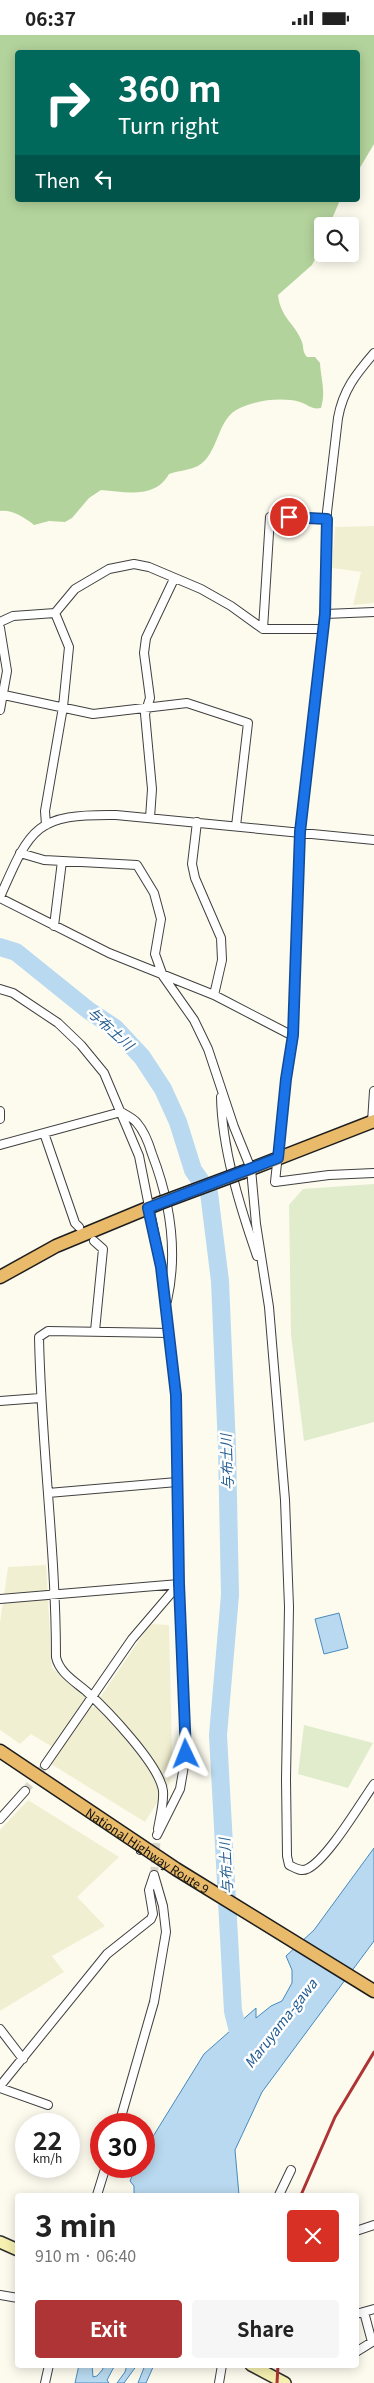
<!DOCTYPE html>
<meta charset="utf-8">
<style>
:root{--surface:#fff;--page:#f6f6f6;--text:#222;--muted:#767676;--accent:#ae3435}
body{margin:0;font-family:Georgia,"Noto Sans JP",serif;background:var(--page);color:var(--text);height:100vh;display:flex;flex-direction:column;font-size:19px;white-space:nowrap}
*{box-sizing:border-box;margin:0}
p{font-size:16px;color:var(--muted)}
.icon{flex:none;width:28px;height:28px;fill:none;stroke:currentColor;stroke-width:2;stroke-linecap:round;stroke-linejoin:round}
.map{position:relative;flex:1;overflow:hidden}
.details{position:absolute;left:15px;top:2158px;width:344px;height:175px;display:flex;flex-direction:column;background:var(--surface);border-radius:5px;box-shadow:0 2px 12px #0003}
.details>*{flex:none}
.guide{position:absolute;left:15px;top:15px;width:345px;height:152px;border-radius:5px;box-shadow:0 2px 12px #0003;background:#00695c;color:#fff;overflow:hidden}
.buttons{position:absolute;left:314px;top:182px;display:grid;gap:10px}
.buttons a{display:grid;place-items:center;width:45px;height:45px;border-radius:5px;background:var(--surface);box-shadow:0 2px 12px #0003;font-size:25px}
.speed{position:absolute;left:15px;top:2078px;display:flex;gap:10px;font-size:25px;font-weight:700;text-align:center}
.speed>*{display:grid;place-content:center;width:65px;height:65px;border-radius:50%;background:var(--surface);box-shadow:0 2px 12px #0003;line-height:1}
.speed small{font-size:12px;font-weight:400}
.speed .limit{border:8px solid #d22;background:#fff;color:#111}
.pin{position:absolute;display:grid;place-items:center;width:42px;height:42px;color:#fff;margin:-21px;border:2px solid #fff;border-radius:50%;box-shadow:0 1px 5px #0007}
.me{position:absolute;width:55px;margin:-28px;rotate:358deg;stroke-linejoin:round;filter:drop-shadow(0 0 4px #0008)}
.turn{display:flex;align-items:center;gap:18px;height:105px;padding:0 20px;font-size:22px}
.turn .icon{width:65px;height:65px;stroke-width:2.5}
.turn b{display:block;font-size:35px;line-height:42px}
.then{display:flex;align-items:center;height:48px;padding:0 20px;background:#0003;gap:10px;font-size:19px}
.round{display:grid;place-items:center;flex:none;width:52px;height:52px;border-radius:5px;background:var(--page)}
.headline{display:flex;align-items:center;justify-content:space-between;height:85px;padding:0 20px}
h1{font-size:30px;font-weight:700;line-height:38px}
.primary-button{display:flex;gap:10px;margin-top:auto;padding:10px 20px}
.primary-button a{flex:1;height:58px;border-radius:5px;background:var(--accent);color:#fff;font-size:20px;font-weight:700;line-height:58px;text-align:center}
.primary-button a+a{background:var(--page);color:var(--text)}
.status{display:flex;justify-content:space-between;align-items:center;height:35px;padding:0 25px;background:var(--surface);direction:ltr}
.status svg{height:14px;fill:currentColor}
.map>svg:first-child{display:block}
.farmland{fill:#f1efd1}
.forest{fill:#b3d39c}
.pitch{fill:#e0eccc}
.water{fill:#b8d9ef;stroke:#478abf}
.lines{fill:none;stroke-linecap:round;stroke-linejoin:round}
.river{stroke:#b8d9ef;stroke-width:18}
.minor-tunnel{stroke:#d9d7cc;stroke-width:8;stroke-dasharray:8 4;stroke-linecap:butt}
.minor-casing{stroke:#404040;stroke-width:10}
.secondary-casing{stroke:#2f2f2f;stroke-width:14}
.trunk-casing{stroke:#1e1e1e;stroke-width:15}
.minor{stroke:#fff;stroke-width:8}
.secondary{stroke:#f6f1b0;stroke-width:11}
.trunk{stroke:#e8ba6a;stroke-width:12}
.rail{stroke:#ae3435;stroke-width:3}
.trunk-bridge-casing{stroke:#1e1e1e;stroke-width:15;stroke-linecap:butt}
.trunk-bridge{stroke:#e8ba6a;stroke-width:12}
.route-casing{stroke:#114b97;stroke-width:12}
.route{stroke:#1a73e8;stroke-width:9}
.labels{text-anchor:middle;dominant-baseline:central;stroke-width:5;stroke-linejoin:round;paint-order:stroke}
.street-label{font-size:12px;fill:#0d0d0d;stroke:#fff}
.water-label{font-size:14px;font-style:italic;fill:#235d91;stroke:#fff}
</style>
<div class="status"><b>06:37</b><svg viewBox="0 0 49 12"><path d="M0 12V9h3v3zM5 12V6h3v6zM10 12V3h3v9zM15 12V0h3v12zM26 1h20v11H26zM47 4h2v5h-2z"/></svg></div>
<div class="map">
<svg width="374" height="2348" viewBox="0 0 374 2348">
<rect width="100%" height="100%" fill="#fdfbee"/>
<path class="farmland" d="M 374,491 L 374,568 L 353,570 L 361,537 L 332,533 L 335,492 Z
M 46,1530 L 52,1633 L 87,1663 L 93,1673 L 150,1589 L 169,1590 L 172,1718 L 170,1747 L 145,1787 L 51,1729 L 59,1716 L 31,1699 L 20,1709 L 0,1695 L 0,1588 L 8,1532 Z
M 28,1765 L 119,1822 L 77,1862 L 105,1891 L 52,1921 L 64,1937 L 0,1976 L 0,1795 Z"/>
<path class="forest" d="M 0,0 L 374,0 L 374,109 L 358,136 L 358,18 L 18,18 L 18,165 L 340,165 L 329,191 L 322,191 L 322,211 L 312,230 L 278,260 C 281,284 295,288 302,307 C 304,313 302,316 307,322 L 315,322 L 320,328 C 321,345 326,356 321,373 C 312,375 309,370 300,367 C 283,362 256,365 240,373 C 216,383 220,418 198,431 C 190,435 177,436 169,439 C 155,464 126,457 101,455 L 89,463 L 72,483 L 65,487 L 49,486 L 34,490 C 26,483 11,474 0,476 Z"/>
<path class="pitch" d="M 374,1149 L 374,1387 L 304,1406 L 291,1299 L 289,1170 L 303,1154 Z
M 304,1690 L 373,1708 L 348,1753 L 298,1739 Z"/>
<path class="water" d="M 339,1578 L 348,1613 L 324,1619 L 315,1584 Z
M 374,1813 L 374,1906 L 262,2057 L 235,2115 L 239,2160 L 134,2160 L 134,2151 L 130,2146 L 136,2131 L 144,2131 L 144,2116 L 204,2019 L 256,1973 L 256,1983 L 271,1971 L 282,1966 L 292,1948 L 292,1935 L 286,1921 L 314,1895 Z
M 79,2330 L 92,2330 L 93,2342 L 97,2341 L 103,2334 L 102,2330 L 115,2330 L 107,2345 L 109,2348 L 75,2348 Z
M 127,2330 L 137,2330 L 124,2348 L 117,2348 L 125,2337 Z
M 145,2330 L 154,2330 L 146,2348 L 138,2348 Z"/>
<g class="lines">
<path class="river" d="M 0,912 L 16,917 L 88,975 L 115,993 L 142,1022 L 163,1054 L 178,1087 L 193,1135 L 209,1158 L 220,1246 L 227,1413 L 230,1560 L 218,1700 L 233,1976 L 242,2013"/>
<path class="minor-tunnel" d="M 25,1756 L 45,1730
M 154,1840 L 157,1800"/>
<defs>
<path id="minor" d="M 374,318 C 356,339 343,355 338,383 L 327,477 L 325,579 L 300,797 L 293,1001 L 286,1044 L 275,1147 L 329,1140 L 374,1138
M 325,579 L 374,577
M 0,587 L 13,581 L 55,578 L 75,554 L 109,534 L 134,529 L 149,532 L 201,554 L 231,571 L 263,594 L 323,594
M 0,593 L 7,636 L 0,675
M 263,594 L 270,482 L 327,484
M 4,660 L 93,679 L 187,668 L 248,688 L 236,791
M 150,783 L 152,754 L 145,679 L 150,663 L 144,618 L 146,603 L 174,544
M 197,787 L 192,829 L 195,843 L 221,903 L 222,925 L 214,960
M 46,790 L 45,776 L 63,672 L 69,612 L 55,578
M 20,818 L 44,825 L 137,830 L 154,858 L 161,884 L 155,919 L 163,941 L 194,985 L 208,1014 L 234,1092 L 251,1134 L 256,1189 L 269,1272 L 285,1465 L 289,1572 L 286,1744 L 287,1821 L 289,1830 C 295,1833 301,1837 307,1834 C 327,1825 360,1769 374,1749
M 0,862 C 31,791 36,779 116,780 L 374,805
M 0,863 L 109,918 L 214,960 L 293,1001
M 54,891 L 62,826
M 0,954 L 13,958 L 58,988 L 81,1010 L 104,1038 L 139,1121 L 161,1232 L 176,1360 L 179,1549 L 186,1719 L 180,1754 L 157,1800
M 221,1062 C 222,1114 240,1172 257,1221
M 0,1076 L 0,1084
M 372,1087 L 374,1056
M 44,1098 L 75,1188 L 79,1192
M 0,1110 L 121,1077 C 126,1080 133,1083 137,1088 C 144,1096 149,1109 152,1119 C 170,1166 178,1217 167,1266
M 94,1206 L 103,1214 L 95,1296
M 0,1366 L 40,1363
M 48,1458 L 177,1447
M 0,1564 L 179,1549
M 45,1730 L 132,1604 L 179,1549
M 0,1784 L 25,1756
M 158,1794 C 160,1782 164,1768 163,1756 C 160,1730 106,1674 86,1656 C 74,1646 59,1637 56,1622 C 56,1515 41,1409 39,1302 L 48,1296 L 169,1298
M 0,1994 L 23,2024
M 0,2051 L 107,1919 L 151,1884 L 153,1879 L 149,1855 L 154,1840
M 0,2053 L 48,2070
M 119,2089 L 154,1967 L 166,1897 L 163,1871 L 154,1840
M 97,2160 L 106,2131
M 279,2160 L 291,2135
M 356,2196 L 374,2190
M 0,2260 L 18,2263
M 356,2279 L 374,2274
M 356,2317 L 372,2307 L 364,2277
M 45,2348 L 49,2330
M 219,2348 L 222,2330"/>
<path id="secondary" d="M 0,2207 L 18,2215
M 251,2330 L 285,2348"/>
<g id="trunk">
<path d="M 243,1137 L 374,1086"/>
<path d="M 0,1242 L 56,1211 L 160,1168"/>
<path id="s1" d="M 0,1716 L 176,1834 L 374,1956"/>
</g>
</defs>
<use href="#minor" class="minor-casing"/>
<use href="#secondary" class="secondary-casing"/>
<use href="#trunk" class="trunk-casing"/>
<use href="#minor" class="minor"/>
<use href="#secondary" class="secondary"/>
<use href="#trunk" class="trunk"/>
<path class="rail" d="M 301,2160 L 335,2082 L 374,2017
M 277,2348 L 278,2330"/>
<defs>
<path id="trunk-bridge" d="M 160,1168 L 243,1137"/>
</defs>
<use href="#trunk-bridge" class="trunk-bridge-casing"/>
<use href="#trunk-bridge" class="trunk-bridge"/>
</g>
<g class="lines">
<defs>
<path id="route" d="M 186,1719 L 179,1549 L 176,1360 L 161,1232 L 148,1173 L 278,1123 L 286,1044 L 293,1000 L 300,797 L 325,579 L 327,484 L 289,482"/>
</defs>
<use href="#route" class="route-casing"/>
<use href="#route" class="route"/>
</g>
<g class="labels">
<g class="street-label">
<text stroke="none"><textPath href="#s1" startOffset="178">National Highway Route 9</textPath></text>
</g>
<g class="water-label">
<text transform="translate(111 993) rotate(42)">与布土川</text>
<text transform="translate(226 1427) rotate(-92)">与布土川</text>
<text transform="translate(225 1831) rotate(-93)">与布土川</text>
<text transform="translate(280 1988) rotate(-52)">Maruyama-gawa</text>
</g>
</g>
</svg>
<div class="buttons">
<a><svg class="icon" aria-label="search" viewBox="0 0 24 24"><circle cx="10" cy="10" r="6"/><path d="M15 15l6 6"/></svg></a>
</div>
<div class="speed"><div>22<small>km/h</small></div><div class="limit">30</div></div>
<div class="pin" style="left:289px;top:482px;background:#d93025"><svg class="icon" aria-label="arrive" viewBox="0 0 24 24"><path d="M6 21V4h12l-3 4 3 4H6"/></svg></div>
<svg class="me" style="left:186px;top:1719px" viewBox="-20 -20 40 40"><path d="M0-17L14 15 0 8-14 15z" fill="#1a73e8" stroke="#fff" stroke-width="4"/></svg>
<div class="guide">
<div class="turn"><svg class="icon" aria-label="right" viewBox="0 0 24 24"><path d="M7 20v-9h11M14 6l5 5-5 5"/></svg><div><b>360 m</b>Turn right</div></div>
<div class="then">Then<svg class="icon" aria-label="left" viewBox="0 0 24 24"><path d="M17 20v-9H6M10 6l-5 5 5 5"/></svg></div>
</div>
<section class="details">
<div class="headline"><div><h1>3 min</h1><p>910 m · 06:40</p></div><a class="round" style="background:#d93025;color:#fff"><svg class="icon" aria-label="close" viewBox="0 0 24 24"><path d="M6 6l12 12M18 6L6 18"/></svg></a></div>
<div class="primary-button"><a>Exit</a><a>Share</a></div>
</section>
</div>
